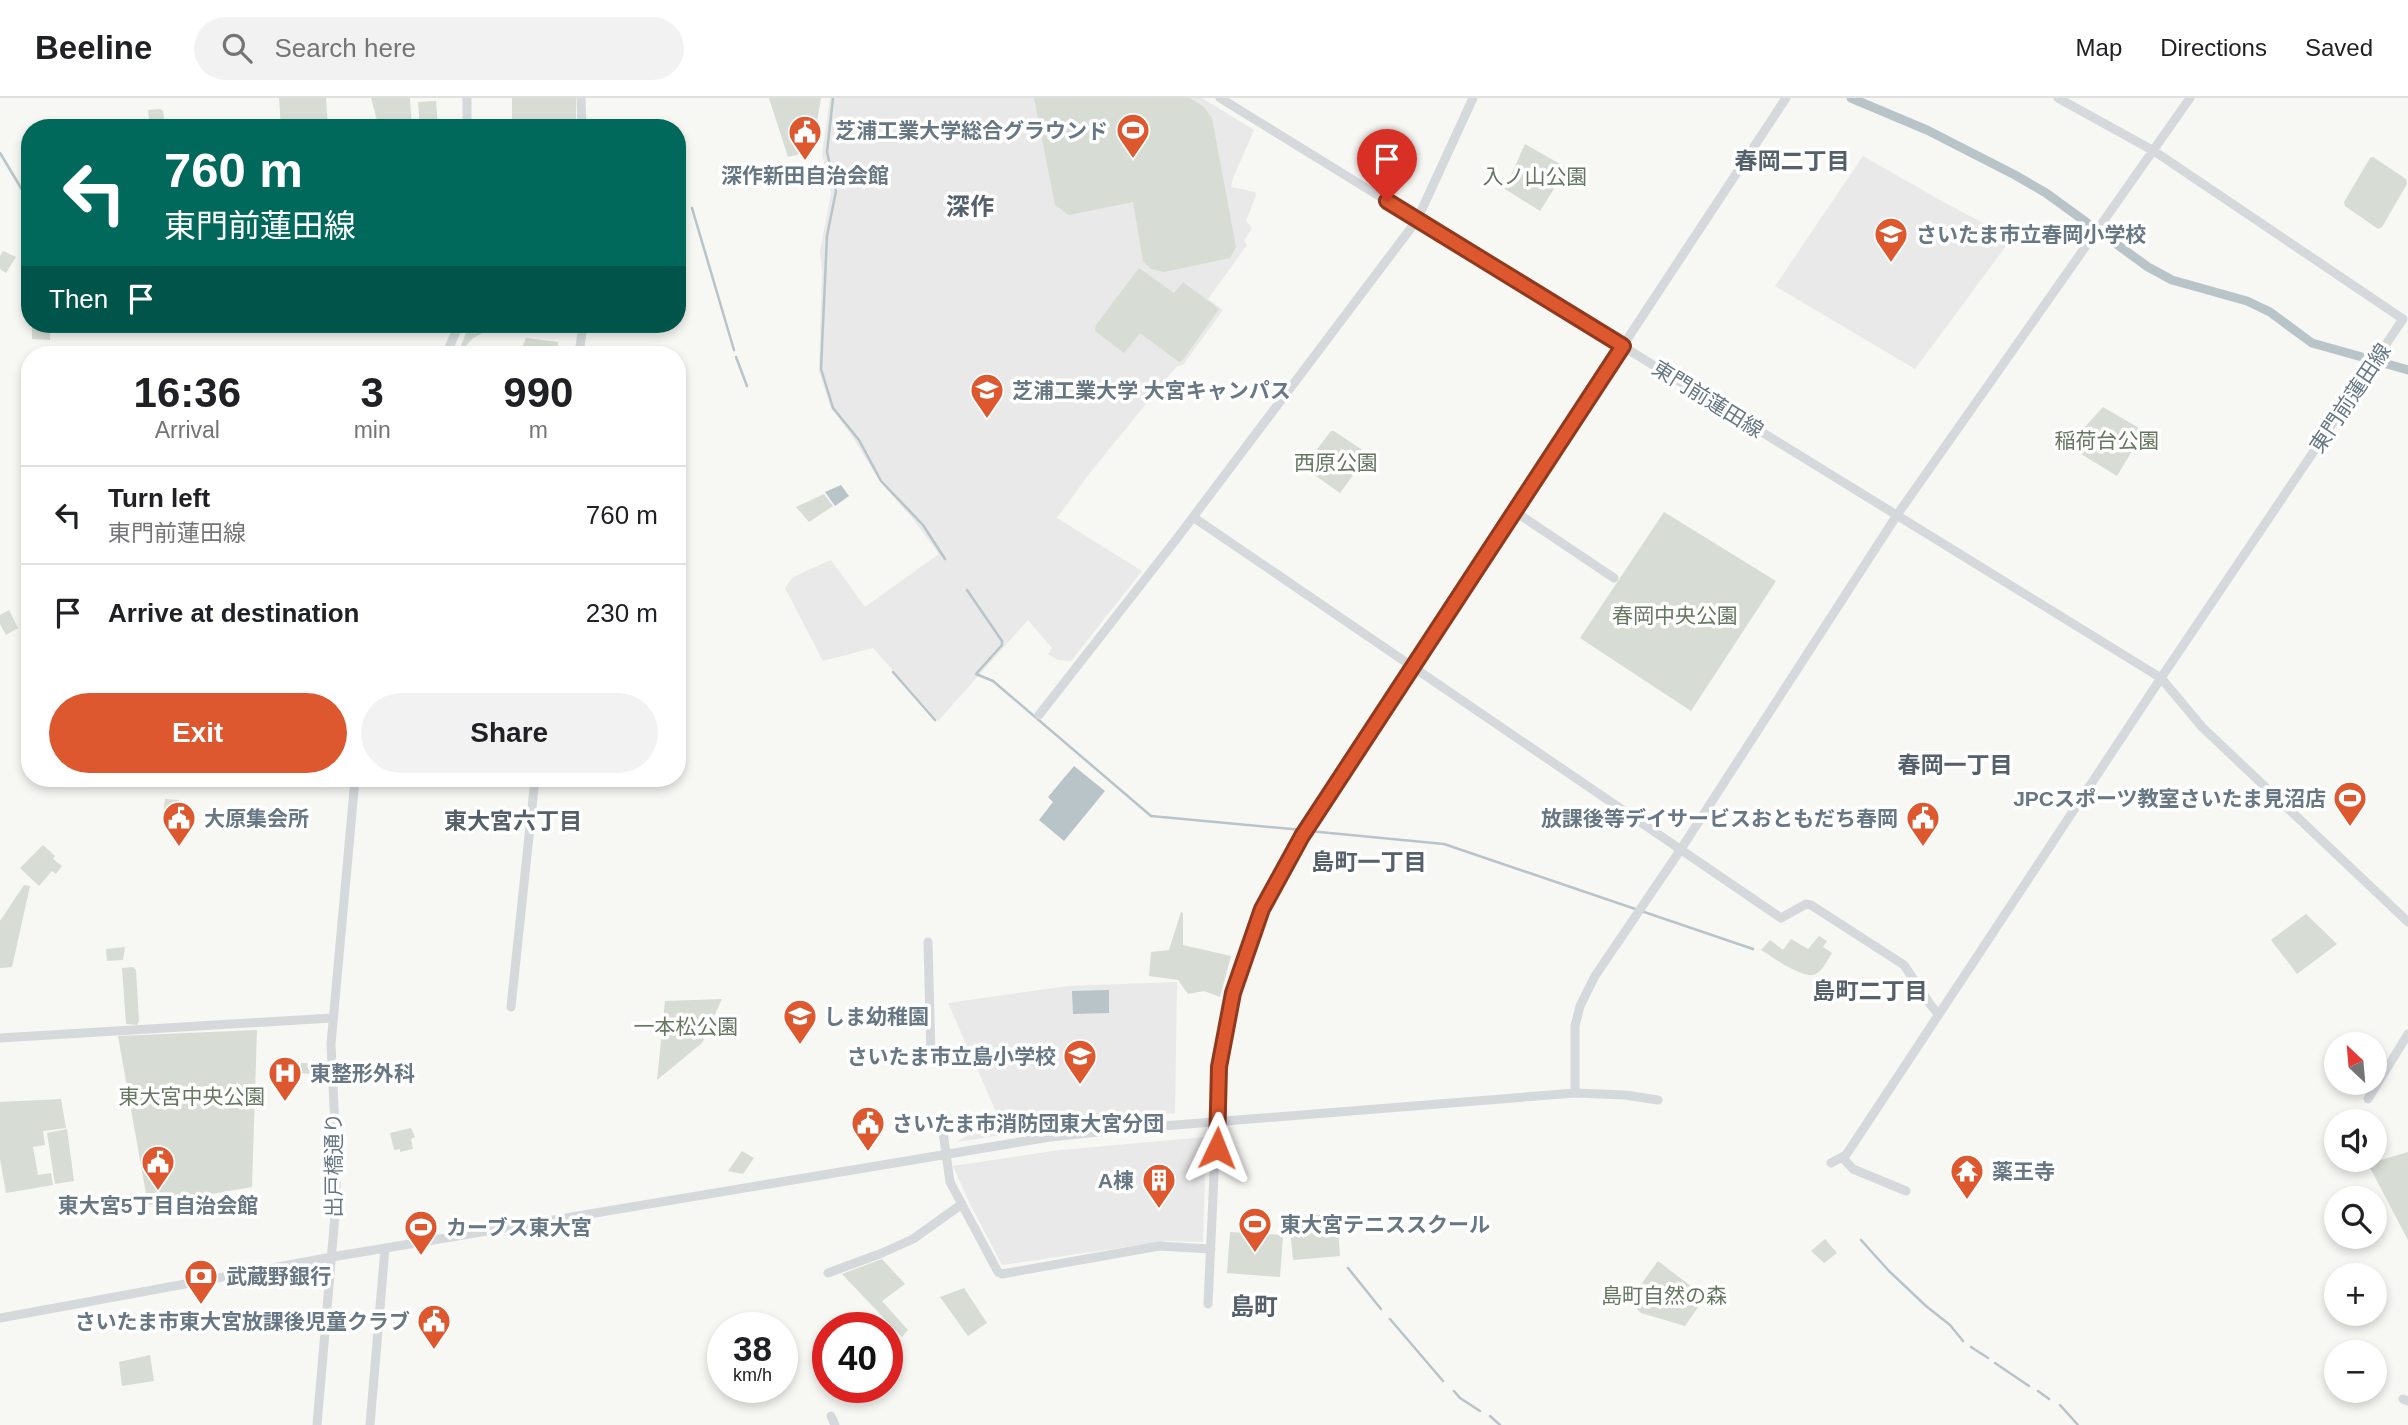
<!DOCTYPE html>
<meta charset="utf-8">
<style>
:root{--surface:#fff;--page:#f2f2f2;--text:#202124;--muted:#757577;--line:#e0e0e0;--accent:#dd582e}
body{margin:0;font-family:Helvetica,"Noto Sans JP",sans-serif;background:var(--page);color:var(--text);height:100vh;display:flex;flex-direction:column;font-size:26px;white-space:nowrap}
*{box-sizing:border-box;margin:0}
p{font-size:23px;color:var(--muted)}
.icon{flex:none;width:38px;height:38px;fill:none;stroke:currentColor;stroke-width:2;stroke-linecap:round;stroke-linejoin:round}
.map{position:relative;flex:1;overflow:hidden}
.side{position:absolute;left:21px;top:248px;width:665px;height:441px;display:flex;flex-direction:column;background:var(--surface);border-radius:28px;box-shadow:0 4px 10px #0003}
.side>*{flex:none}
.hud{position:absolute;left:21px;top:21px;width:665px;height:214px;border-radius:28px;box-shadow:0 4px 10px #0003;background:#00695c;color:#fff;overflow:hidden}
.needle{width:46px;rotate:334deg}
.fabs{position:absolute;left:2324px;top:934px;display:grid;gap:14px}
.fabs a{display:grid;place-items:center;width:63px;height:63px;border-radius:50%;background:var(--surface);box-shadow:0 4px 10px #0003;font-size:35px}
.speed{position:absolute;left:707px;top:1214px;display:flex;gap:14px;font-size:35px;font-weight:700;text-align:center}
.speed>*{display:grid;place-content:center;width:91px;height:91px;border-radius:50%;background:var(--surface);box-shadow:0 4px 10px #0003;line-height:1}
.speed small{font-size:18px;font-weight:400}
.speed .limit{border:10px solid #d22;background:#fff;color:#111}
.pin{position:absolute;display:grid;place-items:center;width:60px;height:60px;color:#fff;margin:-72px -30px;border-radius:50% 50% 50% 0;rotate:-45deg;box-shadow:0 0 7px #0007}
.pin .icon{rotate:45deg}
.me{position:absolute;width:77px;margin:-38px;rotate:2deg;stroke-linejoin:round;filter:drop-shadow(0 0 5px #0008)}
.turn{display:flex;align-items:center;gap:24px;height:147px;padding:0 28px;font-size:32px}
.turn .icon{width:91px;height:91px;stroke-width:2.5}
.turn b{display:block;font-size:49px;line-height:60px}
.then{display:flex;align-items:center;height:66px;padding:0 28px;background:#0003;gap:14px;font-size:26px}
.eta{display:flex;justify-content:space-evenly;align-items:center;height:119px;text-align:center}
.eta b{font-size:42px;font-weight:600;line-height:49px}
.action{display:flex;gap:14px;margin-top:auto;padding:14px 28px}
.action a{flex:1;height:80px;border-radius:42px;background:var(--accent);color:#fff;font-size:28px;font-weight:600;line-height:80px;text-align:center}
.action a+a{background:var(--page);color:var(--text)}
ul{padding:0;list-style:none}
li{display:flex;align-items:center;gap:21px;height:98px;padding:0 28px;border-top:2px solid var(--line)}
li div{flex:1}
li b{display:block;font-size:26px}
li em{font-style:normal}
header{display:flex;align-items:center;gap:42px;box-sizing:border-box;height:98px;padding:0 35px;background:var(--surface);border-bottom:2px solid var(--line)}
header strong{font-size:33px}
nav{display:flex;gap:38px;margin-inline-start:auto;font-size:24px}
.search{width:490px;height:63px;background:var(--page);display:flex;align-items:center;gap:18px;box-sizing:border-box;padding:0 24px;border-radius:38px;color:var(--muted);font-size:26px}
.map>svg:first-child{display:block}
.built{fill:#e8e9e8}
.green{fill:#d7dcd4}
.water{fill:#b9c4c9}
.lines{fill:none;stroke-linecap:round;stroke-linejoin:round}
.stream{stroke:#b9c4c9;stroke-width:2.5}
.canal{stroke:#b9c4c9;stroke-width:9}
.secondary{stroke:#d5d9dc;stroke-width:9}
.route-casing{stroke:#90391e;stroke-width:18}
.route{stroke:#dd582e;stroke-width:12}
.labels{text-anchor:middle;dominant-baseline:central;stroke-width:7;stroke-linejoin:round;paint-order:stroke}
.poi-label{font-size:21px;font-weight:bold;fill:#677784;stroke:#fff;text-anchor:start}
.park-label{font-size:21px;fill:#667762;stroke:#fff}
.street-label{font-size:21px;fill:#677784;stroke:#fff}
.neighbourhood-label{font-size:23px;font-weight:bold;fill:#55606a;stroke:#fff}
.quarter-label{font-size:24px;font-weight:bold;fill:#55606a;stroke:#fff}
</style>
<header>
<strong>Beeline</strong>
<div class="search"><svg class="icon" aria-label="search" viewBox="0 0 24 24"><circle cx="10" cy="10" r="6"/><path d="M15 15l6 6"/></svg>Search here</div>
<nav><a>Map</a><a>Directions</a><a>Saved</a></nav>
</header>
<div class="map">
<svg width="2408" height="1327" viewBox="0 0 2408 1327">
<rect width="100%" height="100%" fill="#f7f7f4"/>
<path class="built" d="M 830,0 L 1202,0 L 1254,32 L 1233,80 L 1231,89 L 1255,94 L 1256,97 L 1246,123 L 1252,130 L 1244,143 L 1247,147 L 1208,201 L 1223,212 L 1183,267 L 1176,269 L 1089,376 L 1057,420 L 1142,473 L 1071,563 L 1058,562 L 1048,556 L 1052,550 L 1028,522 L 938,623 L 873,550 L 823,563 L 785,490 L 793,479 L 831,462 L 865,509 L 939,456 L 913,421 L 881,385 L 850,335 L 831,310 L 819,273 L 822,173 L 820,154 L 831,95 L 822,56 Z
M 1863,58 L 1947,106 L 2009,139 L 2009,144 L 1915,271 L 1775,188 Z
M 1177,884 L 1175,1015 L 1087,1024 L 957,1044 L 998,1018 L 948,905 L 1068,888 Z
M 1206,1039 L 1203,1144 L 1167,1143 L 1002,1167 L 969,1104 L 953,1068 L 1060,1052 Z"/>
<path class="green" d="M 279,0 L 326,0 L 328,30 L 281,30 Z
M 371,0 L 410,0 L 412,30 L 379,30 Z
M 512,0 L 576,0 L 576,28 L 574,30 L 512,30 Z
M 769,0 L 821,0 L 812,53 L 788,59 Z
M 1034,0 L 1190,0 L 1204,9 L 1212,20 L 1236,149 L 1230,160 L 1164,174 L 1151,171 L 1143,163 L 1133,104 L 1069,117 L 1055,107 Z
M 436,3 L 438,30 L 420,30 L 418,4 Z
M 160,11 L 163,13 L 165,25 L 150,28 L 148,12 Z
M 1525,46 L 1567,70 L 1540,113 L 1505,91 Z
M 2373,59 L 2406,81 L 2407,86 L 2382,129 L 2378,131 L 2345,108 L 2344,104 L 2370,60 Z
M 3,153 L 16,159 L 6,175 L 0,171 L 0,158 Z
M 1139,170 L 1174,195 L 1183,184 L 1219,211 L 1182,263 L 1179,264 L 1140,235 L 1124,255 L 1095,233 L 1096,227 Z
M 52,226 L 58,226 L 58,230 L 50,230 L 50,242 L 32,241 L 32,227 Z
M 470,226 L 501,226 L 473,240 L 465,249 L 471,257 L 457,257 Z
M 526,240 L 558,244 L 557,257 L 519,257 Z
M 2103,309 L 2144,333 L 2117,378 L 2068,348 Z
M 1331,333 L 1334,333 L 1367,355 L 1367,358 L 1340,395 L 1306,371 L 1305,367 Z
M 824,396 L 833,408 L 809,424 L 796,409 Z
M 1664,414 L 1776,483 L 1691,613 L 1580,540 Z
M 9,512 L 18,530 L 6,537 L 0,526 L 0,517 Z
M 165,701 L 179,702 L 179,718 L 166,719 L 163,717 Z
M 43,747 L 55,758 L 53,761 L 62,768 L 56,776 L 52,773 L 39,788 L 20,770 Z
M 24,787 L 30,788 L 12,869 L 0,870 L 0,823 Z
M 1181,814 L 1183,815 L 1183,847 L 1231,858 L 1220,899 L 1204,893 L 1188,896 L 1178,882 L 1149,878 L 1151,854 L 1169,852 Z
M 2306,816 L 2337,846 L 2297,876 L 2271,842 Z
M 1819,838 L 1827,843 L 1823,849 L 1832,855 C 1828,861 1821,876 1813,877 C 1799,879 1773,859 1761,852 L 1770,842 L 1783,852 L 1791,841 L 1808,851 Z
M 125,849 L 123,862 L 107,863 L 106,851 Z
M 133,869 L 136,872 L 139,923 L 137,927 L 126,926 L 122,870 Z
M 722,901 L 702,945 L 657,982 L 665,903 Z
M 257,932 L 252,1089 L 148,1107 L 118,938 Z
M 301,965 L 323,966 L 324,977 L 300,975 Z
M 61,1001 L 66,1030 L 43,1033 L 45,1047 L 33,1049 L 38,1077 L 51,1075 L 53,1087 L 6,1095 L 0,1061 L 0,1004 Z
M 411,1030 L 415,1039 L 411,1041 L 413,1051 L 400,1054 L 400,1051 L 394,1052 L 390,1035 Z
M 67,1031 L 74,1083 L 55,1086 L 47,1035 Z
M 742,1053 L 754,1060 L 743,1076 L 728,1073 Z
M 2408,1054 L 2408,1142 L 2368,1066 Z
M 1337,1115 L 1340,1158 L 1293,1162 L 1289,1120 Z
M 1230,1134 L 1283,1137 L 1280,1179 L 1227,1175 Z
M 1825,1141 L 1837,1155 L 1824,1165 L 1811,1153 Z
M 882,1161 L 905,1186 L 882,1203 L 908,1232 L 902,1239 L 842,1176 Z
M 1658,1163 L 1705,1199 L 1685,1228 L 1641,1215 L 1629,1203 Z
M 964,1190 L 987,1225 L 968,1238 L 940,1199 Z
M 150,1257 L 154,1283 L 122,1288 L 119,1264 Z"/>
<path class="water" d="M 841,387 L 849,398 L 835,408 L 825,394 Z
M 1074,668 L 1105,693 L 1064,743 L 1039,722 L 1053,704 L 1048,699 Z
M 1109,892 L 1109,915 L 1073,916 L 1072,893 Z"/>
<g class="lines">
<path class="stream" d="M 833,0 L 827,54 L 836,93 L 827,138 L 821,271 L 833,310 L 859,342 L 881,383 L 923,427 L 945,461
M 0,55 L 24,95
M 692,110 L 734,252
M 736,259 L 747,288
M 967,492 L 1002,543 L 1002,547 L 976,576 L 993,583 L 1151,718 L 1302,732
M 893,574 L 935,622
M 1309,733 L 1444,746 L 1753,851
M 1861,1142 L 1889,1173 L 1926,1208 L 1950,1227 L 1963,1243
M 1348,1170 L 1381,1211
M 1390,1221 L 1443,1283
M 1971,1249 L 1988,1260
M 1995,1265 L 2029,1288
M 1454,1293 L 1460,1300 L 1480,1313
M 2038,1293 L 2049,1301
M 2060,1307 L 2078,1327
M 1490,1318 L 1500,1327"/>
<path class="canal" d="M 1851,0 L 1927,32 L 2015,77 L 2046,95 L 2148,169 L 2172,182 L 2247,203 L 2270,214 L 2312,245 L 2408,272"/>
<path class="secondary" d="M 581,0 L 582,30
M 1220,0 L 2161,580 L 2202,629 L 2408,824
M 467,30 L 467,0
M 446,257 L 459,226
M 579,257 L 583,226
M 1514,413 L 1614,480
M 1193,419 L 1781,820 L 1806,806 L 1811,807 L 1904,867 L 1930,906 L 1938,916
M 1039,617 L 1178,439 L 1417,122 L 1473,0
M 928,844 L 931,959
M 511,909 L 535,681
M 0,940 L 332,920
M 1575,995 L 1575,928 L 1580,908 L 1595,878 L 1681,751 L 1897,417 L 2190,0
M 2368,1001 L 2408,936
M 943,1034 L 950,1084 L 998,1174 L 1002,1176 L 1159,1148 L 1211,1151
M 1843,1060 L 1853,1071 L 1906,1093
M 1831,1065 L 1846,1057 L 2161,580 L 2403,221 L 2154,53 L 2058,0
M 828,1175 L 882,1155 L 913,1141 L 962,1106
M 1208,1206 L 1219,969 L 1233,895 L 1248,846 L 1262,811 L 1302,738 L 1383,612 L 1786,0
M 0,1220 L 332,1159 L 1050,1039 L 1126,1031 L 1575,995 L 1625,997 L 1658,1002
M 2403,1301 L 2408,1303
M 831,1318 L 835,1327
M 317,1327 L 336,1105 L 336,1050 L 331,946 L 355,681
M 370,1327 L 385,1150"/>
</g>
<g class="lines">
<defs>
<path id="route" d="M 1217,1050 L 1219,969 L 1233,895 L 1262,811 L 1302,738 L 1623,248 L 1387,103"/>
</defs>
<use href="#route" class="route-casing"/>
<use href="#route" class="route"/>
</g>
<defs>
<symbol id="stadium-pin" viewBox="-11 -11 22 30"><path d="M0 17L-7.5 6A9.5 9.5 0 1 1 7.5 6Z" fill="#dd582e" stroke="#fff"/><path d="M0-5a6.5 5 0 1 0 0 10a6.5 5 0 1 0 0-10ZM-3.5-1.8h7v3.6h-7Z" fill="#fff"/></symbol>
<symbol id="civic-pin" viewBox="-11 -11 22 30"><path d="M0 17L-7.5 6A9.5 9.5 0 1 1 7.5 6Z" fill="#dd582e" stroke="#fff"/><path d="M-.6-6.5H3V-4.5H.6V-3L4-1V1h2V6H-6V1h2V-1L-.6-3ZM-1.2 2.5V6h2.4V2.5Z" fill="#fff"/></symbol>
<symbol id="school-pin" viewBox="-11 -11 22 30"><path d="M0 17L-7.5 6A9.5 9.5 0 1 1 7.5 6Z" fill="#dd582e" stroke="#fff"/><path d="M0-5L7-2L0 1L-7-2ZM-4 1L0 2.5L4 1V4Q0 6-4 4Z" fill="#fff"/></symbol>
<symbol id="university-pin" viewBox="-11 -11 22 30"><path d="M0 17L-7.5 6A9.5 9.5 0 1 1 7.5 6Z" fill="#dd582e" stroke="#fff"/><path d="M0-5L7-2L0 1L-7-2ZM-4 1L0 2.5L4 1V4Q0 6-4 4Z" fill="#fff"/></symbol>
<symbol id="hospital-pin" viewBox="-11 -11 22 30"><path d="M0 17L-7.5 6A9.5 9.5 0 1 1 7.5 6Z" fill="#dd582e" stroke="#fff"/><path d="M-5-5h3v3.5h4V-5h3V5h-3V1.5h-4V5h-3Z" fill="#fff"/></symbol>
<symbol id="temple-pin" viewBox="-11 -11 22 30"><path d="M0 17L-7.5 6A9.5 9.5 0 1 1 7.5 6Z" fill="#dd582e" stroke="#fff"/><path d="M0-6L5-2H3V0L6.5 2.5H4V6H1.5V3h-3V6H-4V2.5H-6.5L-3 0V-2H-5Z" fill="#fff"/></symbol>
<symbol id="building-pin" viewBox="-11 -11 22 30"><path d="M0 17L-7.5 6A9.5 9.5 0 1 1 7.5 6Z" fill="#dd582e" stroke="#fff"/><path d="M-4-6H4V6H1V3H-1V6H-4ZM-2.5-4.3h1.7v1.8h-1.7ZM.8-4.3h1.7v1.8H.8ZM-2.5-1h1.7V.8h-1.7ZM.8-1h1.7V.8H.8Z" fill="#fff"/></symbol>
<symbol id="bank-pin" viewBox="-11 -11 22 30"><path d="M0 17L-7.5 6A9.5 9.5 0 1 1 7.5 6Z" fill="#dd582e" stroke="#fff"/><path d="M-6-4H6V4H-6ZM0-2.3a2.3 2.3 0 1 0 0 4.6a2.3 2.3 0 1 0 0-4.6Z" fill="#fff"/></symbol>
</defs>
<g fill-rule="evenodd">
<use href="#stadium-pin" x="1114" y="13" width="38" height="52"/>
<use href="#civic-pin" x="786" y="15" width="38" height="52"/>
<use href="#school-pin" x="1872" y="117" width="38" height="52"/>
<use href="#university-pin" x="968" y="273" width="38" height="52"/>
<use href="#stadium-pin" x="2331" y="681" width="38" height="52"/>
<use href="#civic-pin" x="160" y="701" width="38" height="52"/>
<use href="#civic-pin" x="1904" y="701" width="38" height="52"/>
<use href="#school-pin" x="781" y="899" width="38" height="52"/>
<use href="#school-pin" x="1061" y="939" width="38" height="52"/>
<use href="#hospital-pin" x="266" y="956" width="38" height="52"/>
<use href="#civic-pin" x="849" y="1006" width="38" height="52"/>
<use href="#civic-pin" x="139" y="1045" width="38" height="52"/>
<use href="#temple-pin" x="1948" y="1054" width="38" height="52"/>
<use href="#building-pin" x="1140" y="1063" width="38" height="52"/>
<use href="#stadium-pin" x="1236" y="1107" width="38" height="52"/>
<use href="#stadium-pin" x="402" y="1110" width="38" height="52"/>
<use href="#bank-pin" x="182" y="1159" width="38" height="52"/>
<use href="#civic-pin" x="415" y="1204" width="38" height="52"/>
</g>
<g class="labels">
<g class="poi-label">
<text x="1108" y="32" text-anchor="end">芝浦工業大学総合グラウンド</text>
<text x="805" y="77" text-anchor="middle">深作新田自治会館</text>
<text x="1916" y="136">さいたま市立春岡小学校</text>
<text x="1012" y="292">芝浦工業大学 大宮キャンパス</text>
<text x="2326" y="700" text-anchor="end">JPCスポーツ教室さいたま見沼店</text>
<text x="204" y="720">大原集会所</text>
<text x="1898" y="720" text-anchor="end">放課後等デイサービスおともだち春岡</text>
<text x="824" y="918">しま幼稚園</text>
<text x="1056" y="958" text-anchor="end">さいたま市立島小学校</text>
<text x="310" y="975">東整形外科</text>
<text x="892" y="1025">さいたま市消防団東大宮分団</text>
<text x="1992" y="1073">薬王寺</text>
<text x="1134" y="1082" text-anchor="end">A棟</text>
<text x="158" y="1107" text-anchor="middle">東大宮5丁目自治会館</text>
<text x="1280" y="1126">東大宮テニススクール</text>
<text x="446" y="1129">カーブス東大宮</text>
<text x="226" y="1178">武蔵野銀行</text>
<text x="410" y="1223" text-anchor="end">さいたま市東大宮放課後児童クラブ</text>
</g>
<g class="park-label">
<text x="1535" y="78">入ノ山公園</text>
<text x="2107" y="342">稲荷台公園</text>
<text x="1336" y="364">西原公園</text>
<text x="1675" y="517">春岡中央公園</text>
<text x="686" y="928">一本松公園</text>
<text x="192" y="998">東大宮中央公園</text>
<text x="1664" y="1197">島町自然の森</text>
</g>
<g class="street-label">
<text transform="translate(2350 300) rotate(-56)">東門前蓮田線</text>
<text transform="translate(1708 301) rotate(32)">東門前蓮田線</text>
<text transform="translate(333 1067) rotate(-90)">出戸橋通り</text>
</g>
<g class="neighbourhood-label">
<text x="1792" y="63">春岡二丁目</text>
<text x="1955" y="667">春岡一丁目</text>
<text x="513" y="723">東大宮六丁目</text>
<text x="1369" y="764">島町一丁目</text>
<text x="1870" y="893">島町二丁目</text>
</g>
<g class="quarter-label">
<text x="970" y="108">深作</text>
<text x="1254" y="1208">島町</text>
</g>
</g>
</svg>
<div class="fabs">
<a><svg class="needle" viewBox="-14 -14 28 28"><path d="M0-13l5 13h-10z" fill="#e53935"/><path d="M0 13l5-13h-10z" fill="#757577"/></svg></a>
<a><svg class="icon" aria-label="sound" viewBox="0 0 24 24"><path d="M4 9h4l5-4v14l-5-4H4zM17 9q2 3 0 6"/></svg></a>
<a><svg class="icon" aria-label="search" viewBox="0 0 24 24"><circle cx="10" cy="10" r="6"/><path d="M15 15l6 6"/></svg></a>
<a>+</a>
<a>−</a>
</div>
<div class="speed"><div>38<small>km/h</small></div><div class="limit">40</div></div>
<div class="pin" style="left:1387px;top:103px;background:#d93025"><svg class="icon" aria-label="arrive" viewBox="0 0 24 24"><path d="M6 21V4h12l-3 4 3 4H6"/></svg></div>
<svg class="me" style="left:1217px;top:1050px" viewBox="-20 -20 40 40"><path d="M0-17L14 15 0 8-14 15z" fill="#dd582e" stroke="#fff" stroke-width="4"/></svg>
<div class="hud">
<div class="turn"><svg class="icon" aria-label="left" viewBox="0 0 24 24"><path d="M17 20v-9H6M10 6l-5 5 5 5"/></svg><div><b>760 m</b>東門前蓮田線</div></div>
<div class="then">Then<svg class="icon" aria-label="arrive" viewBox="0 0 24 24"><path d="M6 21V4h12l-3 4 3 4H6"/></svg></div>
</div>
<section class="side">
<div class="eta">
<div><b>16:36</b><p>Arrival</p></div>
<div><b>3</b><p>min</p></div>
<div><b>990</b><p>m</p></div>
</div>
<ul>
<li><svg class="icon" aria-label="left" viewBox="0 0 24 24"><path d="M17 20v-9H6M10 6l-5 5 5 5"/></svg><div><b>Turn left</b><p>東門前蓮田線</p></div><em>760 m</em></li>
<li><svg class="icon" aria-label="arrive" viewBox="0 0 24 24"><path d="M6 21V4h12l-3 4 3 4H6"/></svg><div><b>Arrive at destination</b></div><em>230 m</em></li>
</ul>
<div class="action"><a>Exit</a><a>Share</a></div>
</section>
</div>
